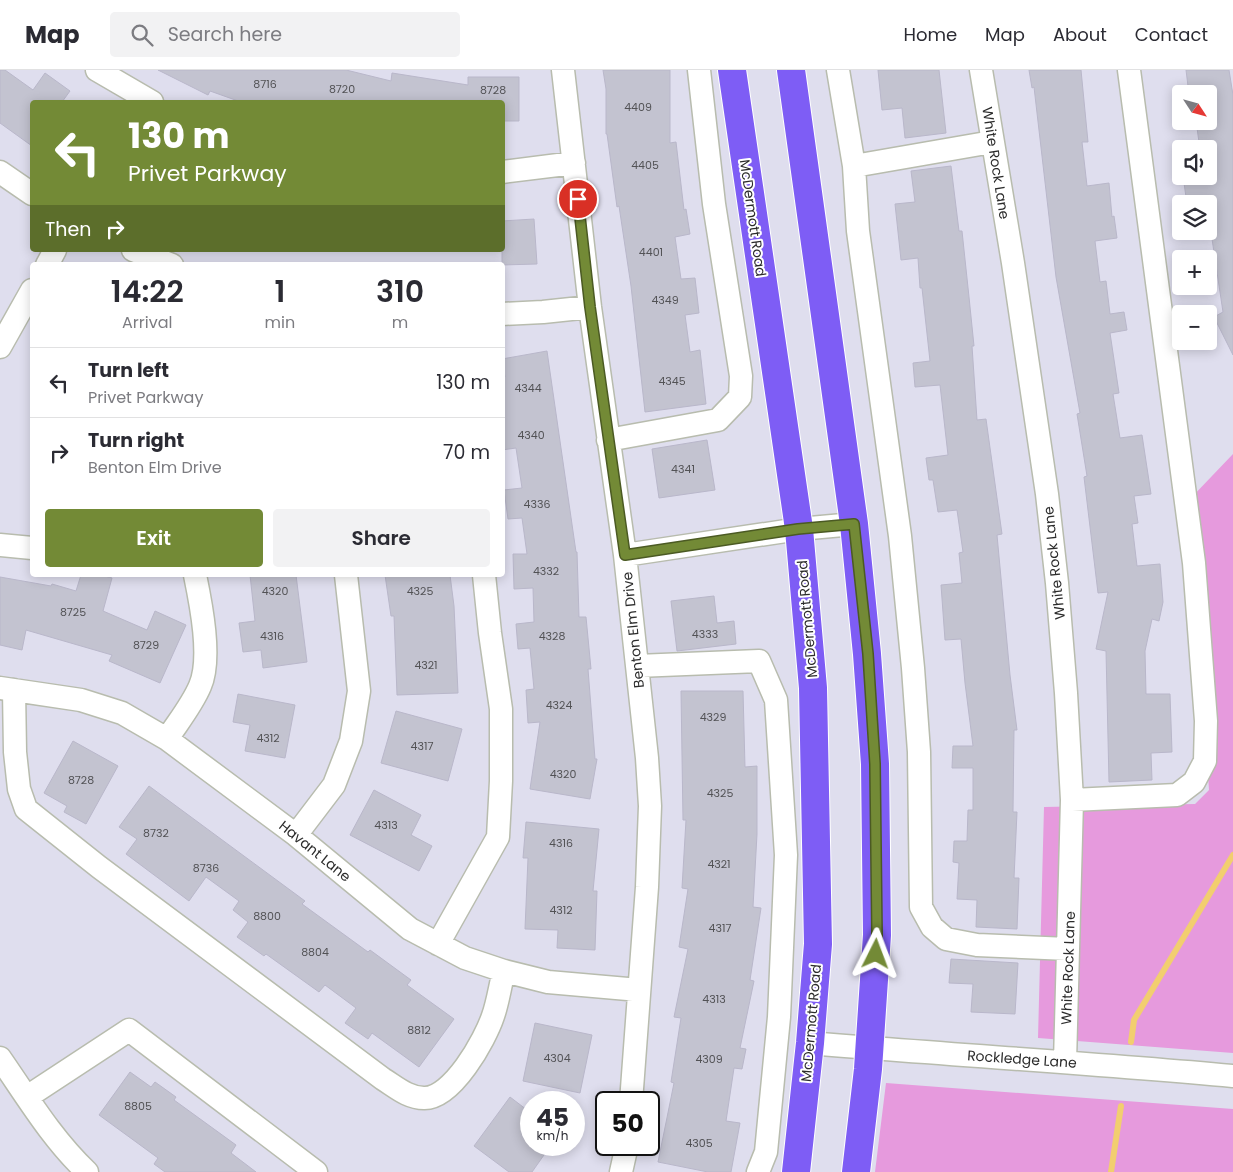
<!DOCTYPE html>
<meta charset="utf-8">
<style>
:root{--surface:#fff;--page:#f2f2f3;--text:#2b2b33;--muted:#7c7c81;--line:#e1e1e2;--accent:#738a36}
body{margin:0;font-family:Poppins,sans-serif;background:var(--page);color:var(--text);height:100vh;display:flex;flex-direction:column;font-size:19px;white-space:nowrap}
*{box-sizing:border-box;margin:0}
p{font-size:16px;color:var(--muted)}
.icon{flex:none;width:28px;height:28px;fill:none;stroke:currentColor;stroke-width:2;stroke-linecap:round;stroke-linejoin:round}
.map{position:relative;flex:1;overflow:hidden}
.details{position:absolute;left:30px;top:192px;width:475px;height:315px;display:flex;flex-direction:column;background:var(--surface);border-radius:5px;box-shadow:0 2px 12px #0003}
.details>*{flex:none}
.top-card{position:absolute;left:30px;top:30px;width:475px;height:152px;border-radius:5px;box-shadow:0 2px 12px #0003;background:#738a36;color:#fff;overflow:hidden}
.needle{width:32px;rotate:126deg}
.fabs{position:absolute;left:1172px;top:15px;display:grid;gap:10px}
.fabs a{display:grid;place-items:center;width:45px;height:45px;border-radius:5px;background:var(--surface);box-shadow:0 2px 12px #0003;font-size:25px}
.speed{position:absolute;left:520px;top:1021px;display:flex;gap:10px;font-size:25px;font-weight:700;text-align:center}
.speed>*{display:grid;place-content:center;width:65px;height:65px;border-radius:50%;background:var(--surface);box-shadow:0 2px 12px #0003;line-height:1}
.speed small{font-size:12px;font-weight:400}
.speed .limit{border:2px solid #111;border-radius:8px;background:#fff;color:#111}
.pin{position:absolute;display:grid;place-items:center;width:42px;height:42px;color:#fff;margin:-21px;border:2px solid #fff;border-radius:50%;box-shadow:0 1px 5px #0007}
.me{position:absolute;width:55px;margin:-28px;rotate:3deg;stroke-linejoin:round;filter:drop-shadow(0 0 4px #0008)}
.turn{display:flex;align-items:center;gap:18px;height:105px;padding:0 15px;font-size:22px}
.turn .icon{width:65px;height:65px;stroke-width:2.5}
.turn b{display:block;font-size:35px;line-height:42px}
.then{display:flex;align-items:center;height:48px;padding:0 15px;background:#0003;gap:10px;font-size:19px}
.eta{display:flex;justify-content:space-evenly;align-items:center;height:85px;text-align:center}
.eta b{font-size:30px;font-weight:600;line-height:35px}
.primary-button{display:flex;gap:10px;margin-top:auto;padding:10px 15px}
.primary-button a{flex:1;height:58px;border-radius:5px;background:var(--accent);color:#fff;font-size:20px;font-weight:600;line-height:58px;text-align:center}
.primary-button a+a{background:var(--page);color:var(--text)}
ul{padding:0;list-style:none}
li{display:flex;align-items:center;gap:15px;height:70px;padding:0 15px;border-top:1px solid var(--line)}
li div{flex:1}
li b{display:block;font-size:19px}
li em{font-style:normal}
header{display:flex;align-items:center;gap:30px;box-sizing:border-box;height:70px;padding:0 25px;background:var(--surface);border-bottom:1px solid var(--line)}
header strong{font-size:24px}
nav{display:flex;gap:28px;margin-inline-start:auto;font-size:18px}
.search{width:350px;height:45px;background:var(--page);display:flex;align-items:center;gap:12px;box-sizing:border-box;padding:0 18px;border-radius:5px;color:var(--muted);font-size:19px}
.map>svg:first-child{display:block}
.green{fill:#e69add}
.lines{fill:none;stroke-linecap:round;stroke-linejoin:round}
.stream{stroke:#f2ce6f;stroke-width:6}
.building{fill:#c3c3d0;stroke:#b9b7ca}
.minor-casing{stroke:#b8bcae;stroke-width:25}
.major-casing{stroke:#fff;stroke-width:30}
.minor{stroke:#fff;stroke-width:22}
.major{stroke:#7e5df5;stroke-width:28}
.route-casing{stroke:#4b5a23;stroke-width:12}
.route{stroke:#738a36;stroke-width:9}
.labels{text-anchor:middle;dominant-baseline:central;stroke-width:4;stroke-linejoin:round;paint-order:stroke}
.number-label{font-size:11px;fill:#525255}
.street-label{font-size:14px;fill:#2c2c2c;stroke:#fff}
</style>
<header>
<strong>Map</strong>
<div class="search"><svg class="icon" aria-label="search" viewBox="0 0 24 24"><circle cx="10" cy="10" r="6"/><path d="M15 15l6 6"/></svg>Search here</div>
<nav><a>Home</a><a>Map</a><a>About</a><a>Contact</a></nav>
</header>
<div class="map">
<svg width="1233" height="1102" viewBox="0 0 1233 1102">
<rect width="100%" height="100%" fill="#dfdeee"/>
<path class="green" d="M 1233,384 L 1233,983 L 1038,968 L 1044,737 L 1195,734 L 1209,720 L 1190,429 Z
M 886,1013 L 1233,1039 L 1233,1102 L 875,1102 Z"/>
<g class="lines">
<path class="stream" d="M 1131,972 L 1134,950 L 1233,785
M 1111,1102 L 1121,1036"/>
</g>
<path class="building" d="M 0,0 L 5,0 L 33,20 L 45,3 L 70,21 L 62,32 L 32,32 L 32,76 L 0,53 Z
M 158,0 L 346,0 L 391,11 L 392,3 L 468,15 L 468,7 L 519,7 L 519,51 L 502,51 L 502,32 L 241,32 L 210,21 L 208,25 Z
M 603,0 L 670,0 L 670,73 L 676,72 L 684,140 L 686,139 L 690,164 L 675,167 L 681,209 L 695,208 L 699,243 L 685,245 L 690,282 L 700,280 L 706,334 L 645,342 L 631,216 L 619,136 L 617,137 L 607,64 L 606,64 L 606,19 Z
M 878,0 L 939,0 L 946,63 L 905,68 L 902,38 L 882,40 Z
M 1029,0 L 1081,0 L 1088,72 L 1082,72 L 1087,116 L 1109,113 L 1112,147 L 1114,146 L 1117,168 L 1095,171 L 1100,212 L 1106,211 L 1110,244 L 1124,242 L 1127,260 L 1110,263 L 1119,323 L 1113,324 L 1120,368 L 1142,365 L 1151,424 L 1134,426 L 1138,453 L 1132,454 L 1137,496 L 1160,494 L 1163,532 L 1159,551 L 1152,549 L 1145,581 L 1146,624 L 1170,624 L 1172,682 L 1151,683 L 1152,710 L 1109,712 L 1106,581 L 1096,579 L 1108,522 L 1098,523 L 1084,407 L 1087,406 L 1077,344 L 1080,343 L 1056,207 L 1034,17 L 1032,18 Z
M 1186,0 L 1229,0 L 1233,25 L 1233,285 L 1214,247 L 1223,242 L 1209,149 L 1209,134 L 1187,134 L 1183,106 L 1209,106 L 1209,79 L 1200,79 L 1197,58 L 1195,58 L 1194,51 L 1209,51 L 1209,24 L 1189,24 Z
M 951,96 L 959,161 L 962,161 L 969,227 L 974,276 L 972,276 L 977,350 L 986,349 L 1002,464 L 997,465 L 1010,605 L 1017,660 L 1014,660 L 1013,742 L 1017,742 L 1014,808 L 1019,808 L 1017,859 L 976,857 L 977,830 L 957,829 L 959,793 L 953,792 L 954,771 L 967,771 L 968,740 L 973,740 L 973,698 L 952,698 L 953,676 L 973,676 L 965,613 L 961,569 L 945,570 L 941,515 L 962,513 L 959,483 L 963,482 L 957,440 L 938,442 L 933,410 L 929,410 L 926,388 L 948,385 L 940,315 L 915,317 L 913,293 L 930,291 L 922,218 L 920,218 L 918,188 L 901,190 L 895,134 L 915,132 L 911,101 Z
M 534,149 L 537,194 L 502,195 L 502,151 Z
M 547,281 L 576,482 L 577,482 L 579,547 L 586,547 L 591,599 L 588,599 L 595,689 L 597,689 L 590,729 L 530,719 L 540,652 L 528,653 L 526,620 L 534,619 L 530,578 L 518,579 L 516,554 L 534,552 L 533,518 L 514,519 L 513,484 L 527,484 L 522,448 L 508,449 L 504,420 L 522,418 L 516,378 L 502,380 L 502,308 L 505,307 L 502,289 Z
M 707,370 L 715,420 L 659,428 L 652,379 Z
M 81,505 L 101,505 L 112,508 L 103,541 L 147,560 L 155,541 L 186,555 L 160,613 L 109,591 L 112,585 L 26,560 L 22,580 L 0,575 L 0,507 L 51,516 L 52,514 L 76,521 Z
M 250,505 L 296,505 L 307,592 L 263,598 L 261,580 L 243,582 L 239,553 L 255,551 Z
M 385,505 L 450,505 L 454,536 L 458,623 L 397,625 L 394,546 L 391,546 Z
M 714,526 L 717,553 L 734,551 L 736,574 L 677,581 L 671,531 Z
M 681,621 L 743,621 L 745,697 L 757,696 L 757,764 L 753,837 L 761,838 L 750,910 L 754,911 L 740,978 L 746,979 L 742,999 L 734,998 L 726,1051 L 740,1053 L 731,1102 L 708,1102 L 658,1092 L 674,1013 L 671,1012 L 681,948 L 674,947 L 688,879 L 679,877 L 688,819 L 682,818 L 686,750 L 683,750 Z
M 238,624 L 295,635 L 285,688 L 245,681 L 250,655 L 233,652 Z
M 396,641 L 462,659 L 448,711 L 381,693 Z
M 73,671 L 118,696 L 86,754 L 64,742 L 67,736 L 44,723 Z
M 149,716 L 305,831 L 302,834 L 368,882 L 370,880 L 411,910 L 407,915 L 454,949 L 419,997 L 372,963 L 368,969 L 345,953 L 356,938 L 325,915 L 319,922 L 266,884 L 264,886 L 237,867 L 248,852 L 233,840 L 239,831 L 206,807 L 189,831 L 126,784 L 137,769 L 119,757 Z
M 374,720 L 421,745 L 411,765 L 432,776 L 419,801 L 350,765 Z
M 526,752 L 599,759 L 593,821 L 597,821 L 595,880 L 557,878 L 558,860 L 525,859 L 528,788 L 523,788 Z
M 951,889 L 1018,893 L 1015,944 L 971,942 L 973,914 L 949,913 Z
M 535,953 L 592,965 L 580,1023 L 523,1011 Z
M 130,1002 L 151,1017 L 155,1012 L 176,1027 L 174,1030 L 236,1075 L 231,1083 L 256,1102 L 165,1102 L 154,1094 L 158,1088 L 99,1045 Z
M 510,1027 L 531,1043 L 531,1075 L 551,1075 L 532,1102 L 509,1102 L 474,1076 Z"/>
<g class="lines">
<defs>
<path id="minor" d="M 97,0 L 152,32
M 563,0 L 590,237 L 625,485 L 647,688 L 650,736 L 647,817 L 631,1032
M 838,0 L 854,96
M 981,0 L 1013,193 L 1047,424 L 1057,513 L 1066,623 L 1072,730 L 1065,992
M 992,72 L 854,96 L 858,161 L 900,466 L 913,598 L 919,682 L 921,837 L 932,857 L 946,869 L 977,875 L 1068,879
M 0,102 L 32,124
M 502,102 L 574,93
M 133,180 L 172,195
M 47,195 L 55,180
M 502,244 L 543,242 L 590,237
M 0,277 L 32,220
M 608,370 L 718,350 L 740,327 L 741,306 L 714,134 L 699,0
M 0,475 L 32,478
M 625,485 L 799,459 L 854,454
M 637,596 L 759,591 L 776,630 L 786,785 L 779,947 L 766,1082 L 758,1102
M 0,618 L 81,630 L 122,643 L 167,669 L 296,765 L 410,859 L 465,888 L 504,901 L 548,912 L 639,920
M 14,620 L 15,682 L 19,719 L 26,739 L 99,797 L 383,1009 C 396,1017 408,1028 424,1028 C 452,1029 485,970 493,946 C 498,932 500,916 504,901
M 167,669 C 178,652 192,635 200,616 C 212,589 201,534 195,505
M 1072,730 L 1177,725 L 1194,712 L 1205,691 L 1206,651 L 1194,493 L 1129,0
M 296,765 L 334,715 L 351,671 L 359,621 L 346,505
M 438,874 L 498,767 L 501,711 L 501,639 L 490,563 L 484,505
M 810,973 C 951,985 1092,993 1233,1006
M 0,988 C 27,1027 52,1069 87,1102
M 27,1027 L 129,960 L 316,1102
M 621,1102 L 627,1075"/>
<path id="major" d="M 732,0 L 799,459 L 813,618 L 818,874 L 810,973 L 796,1102
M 791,0 L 854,454 L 867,584 L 875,694 L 877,865 L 868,999 L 856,1102"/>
</defs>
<use href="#minor" class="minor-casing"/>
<use href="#major" class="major-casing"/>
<use href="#minor" class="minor"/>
<use href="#major" class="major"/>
</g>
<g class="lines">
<defs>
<path id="route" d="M 578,129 L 590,237 L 625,485 L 798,459 L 854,454 L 868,584 L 875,694 L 877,865 L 876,884"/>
</defs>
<use href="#route" class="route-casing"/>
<use href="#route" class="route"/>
</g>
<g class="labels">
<g class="number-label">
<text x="265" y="14">8716</text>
<text x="342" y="19">8720</text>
<text x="493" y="20">8728</text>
<text x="638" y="37">4409</text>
<text x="645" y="95">4405</text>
<text x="651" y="182">4401</text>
<text x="665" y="230">4349</text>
<text x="672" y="311">4345</text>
<text x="528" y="318">4344</text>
<text x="531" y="365">4340</text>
<text x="683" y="399">4341</text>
<text x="537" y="434">4336</text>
<text x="546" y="501">4332</text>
<text x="275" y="521">4320</text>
<text x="420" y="521">4325</text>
<text x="73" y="542">8725</text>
<text x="705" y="564">4333</text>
<text x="272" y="566">4316</text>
<text x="552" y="566">4328</text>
<text x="146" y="575">8729</text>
<text x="426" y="595">4321</text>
<text x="559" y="635">4324</text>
<text x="713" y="647">4329</text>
<text x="268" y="668">4312</text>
<text x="422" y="676">4317</text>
<text x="563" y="704">4320</text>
<text x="81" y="710">8728</text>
<text x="720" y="723">4325</text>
<text x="386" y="755">4313</text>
<text x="156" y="763">8732</text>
<text x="561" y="773">4316</text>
<text x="719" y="794">4321</text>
<text x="206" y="798">8736</text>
<text x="561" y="840">4312</text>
<text x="267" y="846">8800</text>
<text x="720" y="858">4317</text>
<text x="315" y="882">8804</text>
<text x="714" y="929">4313</text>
<text x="419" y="960">8812</text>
<text x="557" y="988">4304</text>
<text x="709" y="989">4309</text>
<text x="138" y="1036">8805</text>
<text x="699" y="1073">4305</text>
</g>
<g class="street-label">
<text transform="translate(996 93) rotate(81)">White Rock Lane</text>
<text transform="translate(753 148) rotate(82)">McDermott Road</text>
<text transform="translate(1054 493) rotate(-96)">White Rock Lane</text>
<text transform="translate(807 549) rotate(-95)">McDermott Road</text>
<text transform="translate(633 560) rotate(-96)">Benton Elm Drive</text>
<text transform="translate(315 781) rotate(39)">Havant Lane</text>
<text transform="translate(1068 898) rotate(-88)">White Rock Lane</text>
<text transform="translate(811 953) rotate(-85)">McDermott Road</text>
<text transform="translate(1022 989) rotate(4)">Rockledge Lane</text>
</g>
</g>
</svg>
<div class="fabs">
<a><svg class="needle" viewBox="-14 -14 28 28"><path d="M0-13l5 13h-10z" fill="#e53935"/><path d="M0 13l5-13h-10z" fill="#7c7c81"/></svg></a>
<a><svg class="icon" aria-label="sound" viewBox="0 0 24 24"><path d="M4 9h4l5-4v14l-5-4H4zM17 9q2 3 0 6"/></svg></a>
<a><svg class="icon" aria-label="layers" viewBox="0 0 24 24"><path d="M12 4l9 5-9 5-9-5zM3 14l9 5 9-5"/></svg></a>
<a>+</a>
<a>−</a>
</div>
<div class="speed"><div>45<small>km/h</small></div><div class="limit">50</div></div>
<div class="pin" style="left:578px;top:129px;background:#d93025"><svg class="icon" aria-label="arrive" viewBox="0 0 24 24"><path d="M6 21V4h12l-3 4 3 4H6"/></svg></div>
<svg class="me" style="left:876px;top:884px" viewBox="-20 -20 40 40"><path d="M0-17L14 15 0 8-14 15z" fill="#738a36" stroke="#fff" stroke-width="4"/></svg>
<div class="top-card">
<div class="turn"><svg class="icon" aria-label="left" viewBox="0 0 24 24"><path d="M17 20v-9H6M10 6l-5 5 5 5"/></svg><div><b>130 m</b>Privet Parkway</div></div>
<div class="then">Then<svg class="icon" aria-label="right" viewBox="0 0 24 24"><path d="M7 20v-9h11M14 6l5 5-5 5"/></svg></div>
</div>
<section class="details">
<div class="eta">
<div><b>14:22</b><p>Arrival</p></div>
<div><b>1</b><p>min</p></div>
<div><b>310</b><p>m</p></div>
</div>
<ul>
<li><svg class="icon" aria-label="left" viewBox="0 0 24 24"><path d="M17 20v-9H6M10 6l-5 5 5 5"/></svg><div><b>Turn left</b><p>Privet Parkway</p></div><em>130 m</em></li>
<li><svg class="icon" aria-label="right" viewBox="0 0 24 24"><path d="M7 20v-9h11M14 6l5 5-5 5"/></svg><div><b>Turn right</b><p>Benton Elm Drive</p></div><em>70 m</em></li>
</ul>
<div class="primary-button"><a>Exit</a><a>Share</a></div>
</section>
</div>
